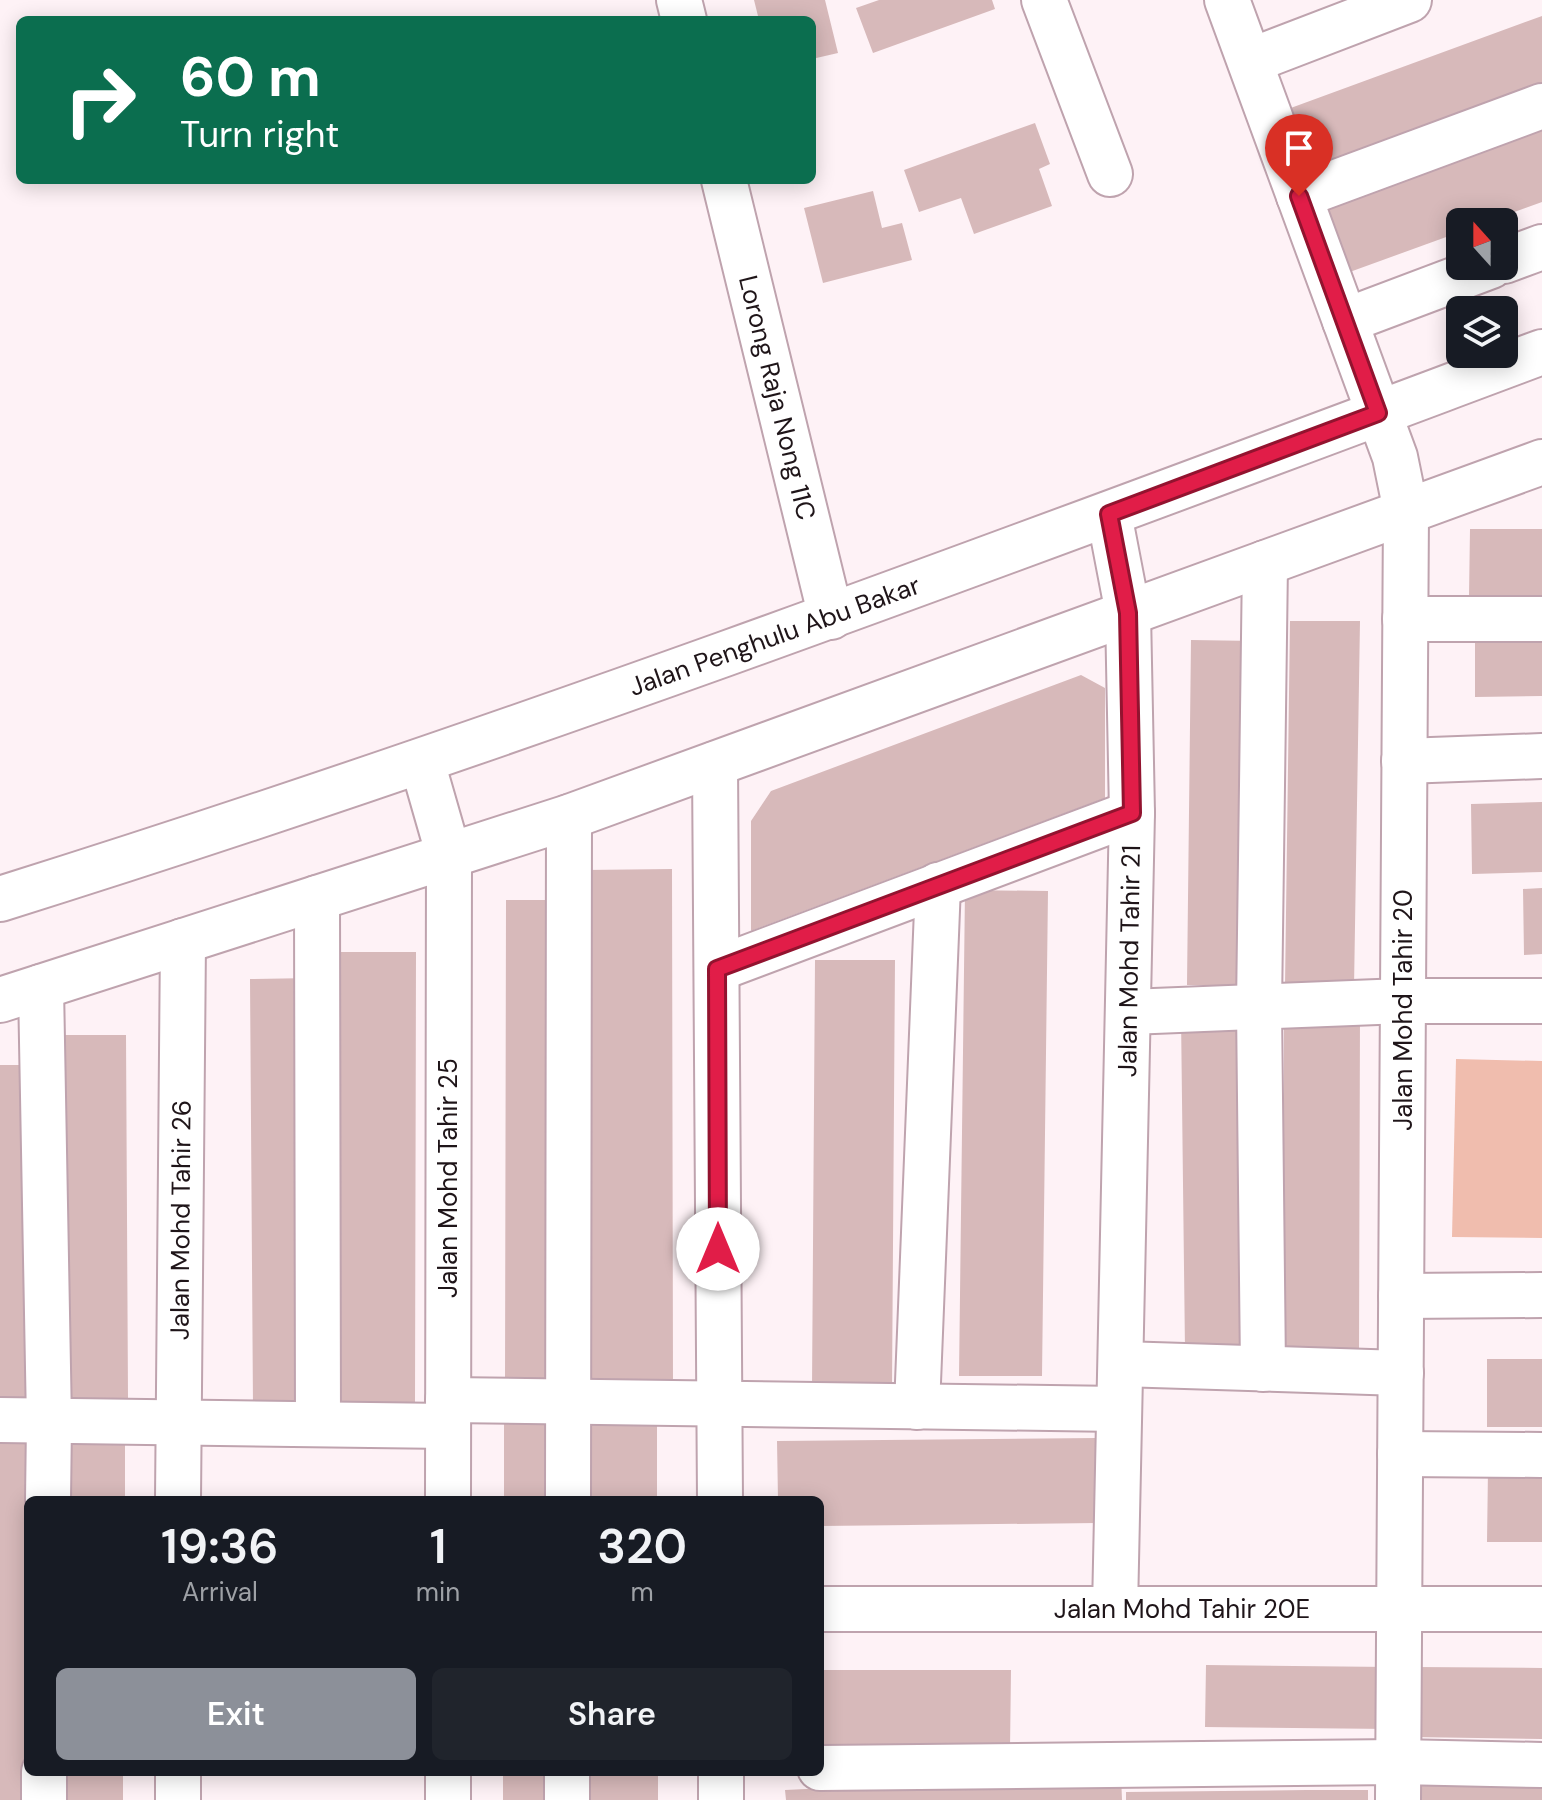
<!DOCTYPE html>
<style>
:root{--surface:#171b24;--page:#20242c;--text:#f1f3f6;--muted:#9ea1a6;--accent:#8c9099}
body{margin:0;font-family:"DM Sans",sans-serif;background:var(--page);color:var(--text);height:100vh;display:flex;flex-direction:column;font-size:30px;white-space:nowrap}
*{box-sizing:border-box;margin:0}
p{font-size:26px;color:var(--muted)}
.icon{flex:none;width:44px;height:44px;fill:none;stroke:currentColor;stroke-width:2;stroke-linecap:round;stroke-linejoin:round}
.map{position:relative;flex:1;overflow:hidden}
.sheet{position:absolute;left:24px;top:1496px;width:800px;height:280px;display:flex;flex-direction:column;background:var(--surface);border-radius:12px;box-shadow:0 4px 20px #0003}
.sheet>*{flex:none}
.hud{position:absolute;left:16px;top:16px;width:800px;height:168px;border-radius:12px;box-shadow:0 4px 20px #0003;background:#0b6e4f;color:#fff;overflow:hidden}
.needle{width:52px;rotate:339deg}
.tools{position:absolute;left:1446px;top:208px;display:grid;gap:16px}
.tools a{display:grid;place-items:center;width:72px;height:72px;border-radius:12px;background:var(--surface);box-shadow:0 4px 20px #0003;font-size:40px}
.pin{position:absolute;display:grid;place-items:center;width:68px;height:68px;color:#fff;margin:-82px -34px;border-radius:50% 50% 50% 0;rotate:-45deg;box-shadow:0 0 8px #0007}
.pin .icon{rotate:45deg}
.me{position:absolute;width:88px;margin:-44px;rotate:0deg;stroke-linejoin:round;filter:drop-shadow(0 0 6px #0008)}
.turn{display:flex;align-items:center;gap:28px;height:168px;padding:0 32px;font-size:36px}
.turn .icon{width:104px;height:104px;stroke-width:2.5}
.turn b{display:block;font-size:56px;line-height:68px}
.eta{display:flex;justify-content:space-evenly;align-items:center;height:136px;text-align:center}
.eta b{font-size:48px;font-weight:600;line-height:56px}
.button{display:flex;gap:16px;margin-top:auto;padding:16px 32px}
.button a{flex:1;height:92px;border-radius:12px;background:var(--accent);color:#fff;font-size:32px;font-weight:600;line-height:92px;text-align:center}
.button a+a{background:var(--page);color:var(--text)}
.map>svg:first-child{display:block}
.green{fill:#f0bdae}
.building{fill:#d7b9ba}
.lines{fill:none;stroke-linecap:round;stroke-linejoin:round}
.minor-casing{stroke:#bfa3ae;stroke-width:48}
.minor{stroke:#fff;stroke-width:44}
.route-casing{stroke:#92132f;stroke-width:20}
.route{stroke:#e11d48;stroke-width:14}
.labels{text-anchor:middle;dominant-baseline:central;stroke-width:8;stroke-linejoin:round;paint-order:stroke}
.street-label{font-size:26px;fill:#1f1519;stroke:#fff}
</style>
<div class="map">
<svg width="1542" height="1800" viewBox="0 0 1542 1800">
<rect width="100%" height="100%" fill="#fef2f6"/>
<path class="green" d="M 1456,1059 L 1542,1061 L 1542,1238 L 1452,1237 Z"/>
<path class="building" d="M 754,0 L 825,0 L 838,53 L 812,59 L 812,20 L 759,20 Z
M 879,0 L 992,0 L 995,9 L 873,53 L 856,8 Z
M 1542,16 L 1542,95 L 1312,178 L 1288,109 Z
M 1542,114 L 1542,202 L 1487,222 L 1460,222 L 1460,232 L 1347,273 L 1319,195 Z
M 1035,123 L 1050,164 L 1039,169 L 1052,206 L 974,234 L 961,198 L 919,212 L 904,170 Z
M 873,191 L 882,228 L 902,223 L 912,260 L 823,283 L 804,208 Z
M 1470,529 L 1542,529 L 1542,597 L 1469,597 Z
M 1290,621 L 1360,621 L 1354,988 L 1285,987 Z
M 1475,632 L 1542,632 L 1542,696 L 1475,697 Z
M 1191,640 L 1256,641 L 1252,986 L 1187,985 Z
M 1081,675 L 1105,688 L 1105,798 L 751,931 L 751,821 L 771,791 Z
M 1542,802 L 1542,872 L 1472,874 L 1471,804 Z
M 672,869 L 673,1386 L 585,1386 L 585,870 Z
M 1542,888 L 1542,954 L 1524,955 L 1523,889 Z
M 965,890 L 1048,891 L 1042,1376 L 959,1376 Z
M 506,900 L 566,900 L 566,1386 L 505,1387 Z
M 326,952 L 416,952 L 415,1408 L 325,1408 Z
M 815,960 L 895,960 L 892,1389 L 812,1389 Z
M 311,978 L 313,1407 L 253,1408 L 250,979 Z
M 1284,1014 L 1360,1014 L 1359,1354 L 1284,1354 Z
M 1251,1015 L 1255,1350 L 1185,1351 L 1181,1016 Z
M 56,1035 L 126,1035 L 128,1398 L 57,1399 Z
M 0,1065 L 37,1065 L 37,1399 L 0,1400 Z
M 1487,1359 L 1542,1359 L 1542,1427 L 1487,1427 Z
M 504,1416 L 564,1416 L 564,1500 L 504,1500 Z
M 657,1416 L 657,1500 L 582,1500 L 581,1417 Z
M 0,1430 L 37,1430 L 28,1500 L 28,1772 L 36,1800 L 0,1800 Z
M 57,1430 L 125,1430 L 125,1500 L 57,1500 Z
M 1097,1438 L 1097,1523 L 820,1526 L 820,1500 L 778,1500 L 777,1441 Z
M 1488,1469 L 1542,1469 L 1542,1542 L 1487,1542 Z
M 1206,1665 L 1390,1667 L 1390,1729 L 1205,1727 Z
M 1415,1667 L 1542,1668 L 1542,1739 L 1413,1737 Z
M 820,1670 L 1011,1670 L 1010,1749 L 820,1749 Z
M 56,1772 L 123,1772 L 123,1800 L 56,1800 Z
M 503,1772 L 563,1772 L 563,1800 L 503,1800 Z
M 583,1772 L 658,1772 L 658,1800 L 583,1800 Z
M 1121,1774 L 1122,1800 L 786,1800 L 785,1790 Z
M 1414,1777 L 1542,1778 L 1542,1800 L 1413,1800 Z
M 1307,1790 L 1368,1790 L 1368,1800 L 1126,1800 L 1126,1792 Z"/>
<g class="lines">
<defs>
<g id="minor">
<path d="M 679,0 L 684,20"/>
<path d="M 1044,0 L 1110,174"/>
<path d="M 1227,0 L 1395,457 L 1406,511 L 1398,1800"/>
<path d="M 1250,61 L 1409,0"/>
<path id="s1" d="M 724,180 L 831,617"/>
<path d="M 1299,196 L 1542,106"/>
<path d="M 1504,261 L 1542,247"/>
<path d="M 1345,321 L 1491,266"/>
<path d="M 1109,514 L 1128,613 L 1132,813 L 1115,1609"/>
<path d="M 1405,619 L 1542,619"/>
<path d="M 1404,761 L 1542,756"/>
<path d="M 422,762 L 449,856 L 448,1500"/>
<path d="M 715,764 L 720,1500"/>
<path d="M 317,898 L 318,1424"/>
<path id="s2" d="M 0,899 C 521,736 1031,543 1542,352"/>
<path d="M 717,969 L 1132,813"/>
<path d="M 41,987 L 49,1422 L 48,1500"/>
<path d="M 0,1000 L 569,817 L 1542,462"/>
<path d="M 1129,1012 L 1403,1001 L 1542,1001"/>
<path d="M 1401,1296 L 1542,1295"/>
<path d="M 1121,1364 L 1401,1373"/>
<path d="M 1263,1369 L 1259,1007 L 1265,563"/>
<path d="M 448,1400 L 1119,1409"/>
<path d="M 917,1407 L 938,885"/>
<path d="M 0,1420 L 448,1426"/>
<path d="M 1400,1454 L 1542,1455"/>
<path id="s3" d="M 178,1500 L 183,941"/>
<path d="M 568,1500 L 569,817"/>
<path id="s4" d="M 820,1609 L 1542,1609"/>
<path d="M 820,1768 L 1398,1762 L 1542,1765"/>
<path d="M 178,1772 L 178,1800"/>
<path d="M 721,1772 L 721,1800"/>
<path d="M 44,1800 L 44,1772"/>
<path d="M 448,1800 L 448,1772"/>
<path d="M 567,1800 L 567,1772"/>
</g>
</defs>
<use href="#minor" class="minor-casing"/>
<use href="#minor" class="minor"/>
</g>
<g class="lines">
<defs>
<path id="route" d="M 718,1249 L 717,969 L 1132,813 L 1128,613 L 1109,514 L 1378,413 L 1299,196"/>
</defs>
<use href="#route" class="route-casing"/>
<use href="#route" class="route"/>
</g>
<g class="labels">
<g class="street-label">
<text stroke="none"><textPath href="#s1" startOffset="224">Lorong Raja Nong 11C</textPath></text>
<text stroke="none"><textPath href="#s2" startOffset="818">Jalan Penghulu Abu Bakar</textPath></text>
<text transform="translate(1129 961) rotate(-89)">Jalan Mohd Tahir 21</text>
<text transform="translate(1403 1010) rotate(-90)">Jalan Mohd Tahir 20</text>
<text transform="translate(448 1178) rotate(-90)">Jalan Mohd Tahir 25</text>
<text stroke="none"><textPath href="#s3" startOffset="280">Jalan Mohd Tahir 26</textPath></text>
<text stroke="none"><textPath href="#s4" startOffset="362">Jalan Mohd Tahir 20E</textPath></text>
</g>
</g>
</svg>
<div class="tools">
<a><svg class="needle" viewBox="-14 -14 28 28"><path d="M0-13l5 13h-10z" fill="#e53935"/><path d="M0 13l5-13h-10z" fill="#9ea1a6"/></svg></a>
<a><svg class="icon" aria-label="layers" viewBox="0 0 24 24"><path d="M12 4l9 5-9 5-9-5zM3 14l9 5 9-5"/></svg></a>
</div>
<div class="pin" style="left:1299px;top:196px;background:#d93025"><svg class="icon" aria-label="arrive" viewBox="0 0 24 24"><path d="M6 21V4h12l-3 4 3 4H6"/></svg></div>
<svg class="me" style="left:718px;top:1249px" viewBox="-20 -20 40 40"><circle r="19" fill="#fff"/><path d="M0-13L10 11 0 6-10 11z" fill="#e11d48"/></svg>
<div class="hud">
<div class="turn"><svg class="icon" aria-label="right" viewBox="0 0 24 24"><path d="M7 20v-9h11M14 6l5 5-5 5"/></svg><div><b>60 m</b>Turn right</div></div>
</div>
<section class="sheet">
<div class="eta">
<div><b>19:36</b><p>Arrival</p></div>
<div><b>1</b><p>min</p></div>
<div><b>320</b><p>m</p></div>
</div>
<div class="button"><a>Exit</a><a>Share</a></div>
</section>
</div>
